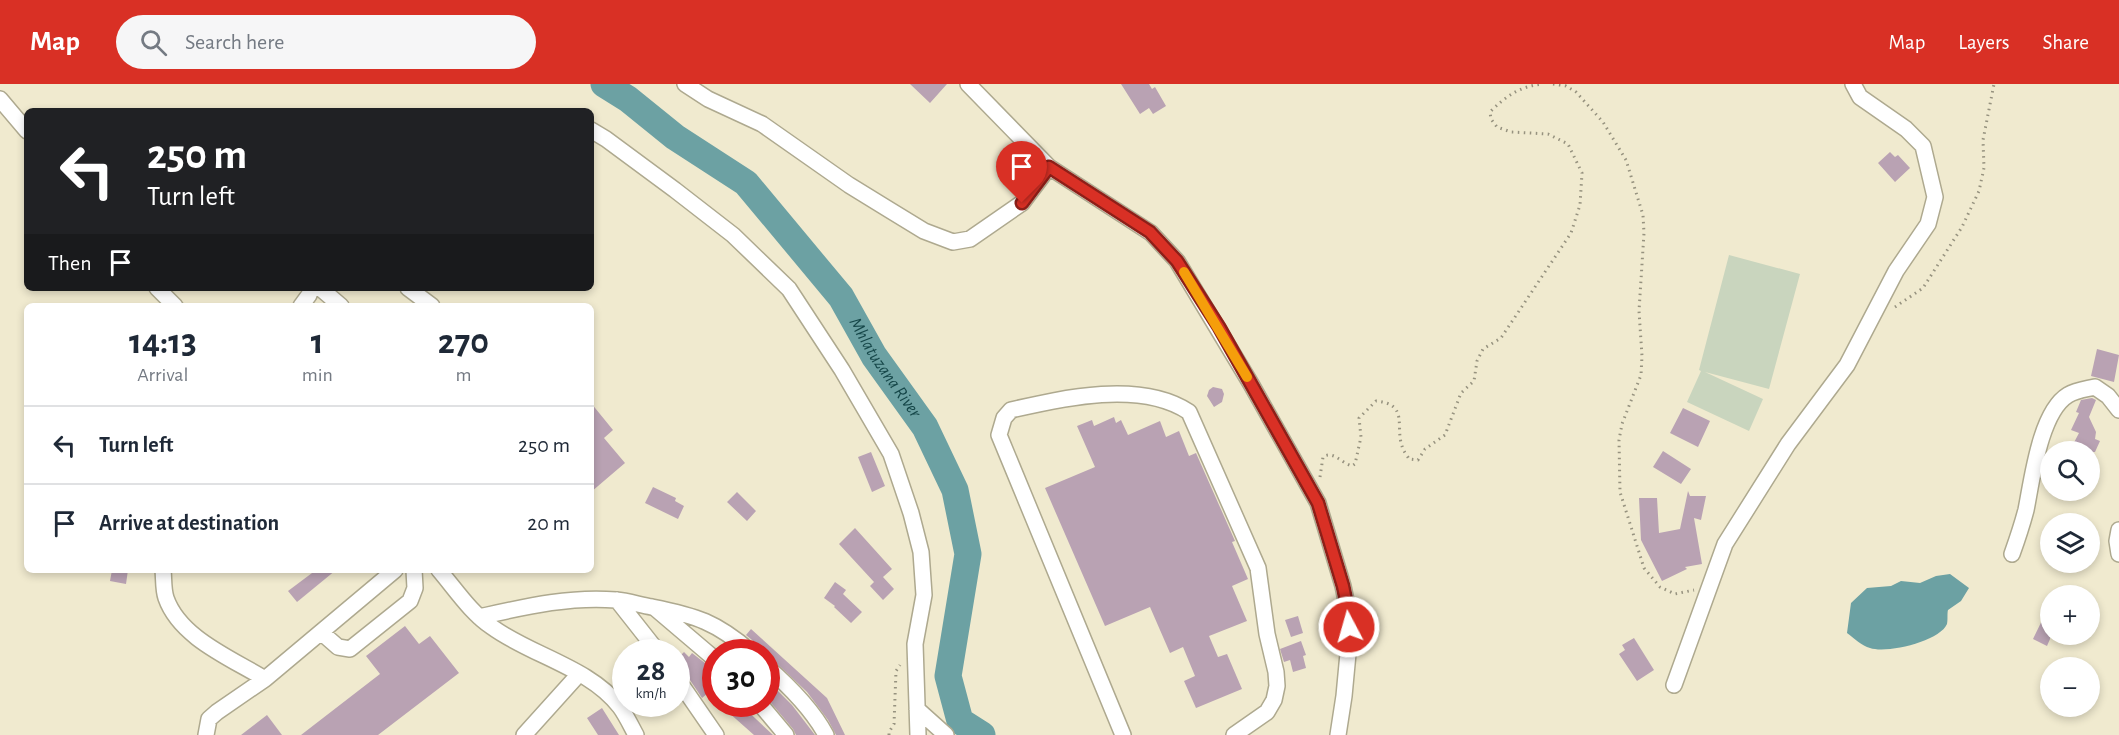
<!DOCTYPE html>
<meta charset="utf-8">
<style>
:root{--surface:#fff;--page:#f6f6f7;--text:#1f2937;--muted:#747a83;--line:#e0e1e3;--accent:#d93025}
body{margin:0;font-family:"Alegreya Sans",sans-serif;background:var(--page);color:var(--text);height:100vh;display:flex;flex-direction:column;font-size:22px;white-space:nowrap}
*{box-sizing:border-box;margin:0}
p{font-size:20px;color:var(--muted)}
.icon{flex:none;width:33px;height:33px;fill:none;stroke:currentColor;stroke-width:2;stroke-linecap:round;stroke-linejoin:round}
.map{position:relative;flex:1;overflow:hidden}
.panel{position:absolute;left:24px;top:219px;width:570px;height:270px;display:flex;flex-direction:column;background:var(--surface);border-radius:9px;box-shadow:0 3px 9px #0003}
.panel>*{flex:none}
.guide{position:absolute;left:24px;top:24px;width:570px;height:183px;border-radius:9px;box-shadow:0 3px 9px #0003;background:#202124;color:#fff;overflow:hidden}
.fabs{position:absolute;left:2040px;top:357px;display:grid;gap:12px}
.fabs a{display:grid;place-items:center;width:60px;height:60px;border-radius:50%;background:var(--surface);box-shadow:0 3px 9px #0003;font-size:30px}
.speed{position:absolute;left:612px;top:555px;display:flex;gap:12px;font-size:30px;font-weight:700;text-align:center}
.speed>*{display:grid;place-content:center;width:78px;height:78px;border-radius:50%;background:var(--surface);box-shadow:0 3px 9px #0003;line-height:1}
.speed small{font-size:15px;font-weight:400}
.speed .limit{border:9px solid #d22;background:#fff;color:#111}
.pin{position:absolute;display:grid;place-items:center;width:51px;height:51px;color:#fff;margin:-62px -26px;border-radius:50% 50% 50% 0;rotate:-45deg;box-shadow:0 0 6px #0007}
.pin .icon{rotate:45deg}
.me{position:absolute;width:66px;margin:-33px;rotate:354deg;stroke-linejoin:round;filter:drop-shadow(0 0 4px #0008)}
.turn{display:flex;align-items:center;gap:21px;height:126px;padding:0 24px;font-size:27px}
.turn .icon{width:78px;height:78px;stroke-width:2.5}
.turn b{display:block;font-size:42px;line-height:51px}
.then{display:flex;align-items:center;height:57px;padding:0 24px;background:#0003;gap:12px;font-size:22px}
.eta{display:flex;justify-content:space-evenly;align-items:center;height:102px;text-align:center}
.eta b{font-size:36px;font-weight:700;line-height:42px}
ul{padding:0;list-style:none}
li{display:flex;align-items:center;gap:18px;height:78px;padding:0 24px;border-top:2px solid var(--line)}
li div{flex:1}
li b{display:block;font-size:22px}
li em{font-style:normal}
header{display:flex;align-items:center;gap:36px;box-sizing:border-box;height:84px;padding:0 30px;background:var(--accent);color:#fff}
header strong{font-size:28px}
nav{display:flex;gap:33px;margin-inline-start:auto;font-size:21px}
.search{width:420px;height:54px;background:var(--page);display:flex;align-items:center;gap:15px;box-sizing:border-box;padding:0 21px;border-radius:33px;color:var(--muted);font-size:22px}
.map>svg:first-child{display:block}
.green{fill:#c9d5be}
.water{fill:#6ca1a3}
.lines{fill:none;stroke-linecap:round;stroke-linejoin:round}
.river{stroke:#6ca1a3;stroke-width:27}
.building{fill:#b9a2b3}
.minor-casing{stroke:#aea98f;stroke-width:18}
.path{stroke:#96927f;stroke-width:3;stroke-dasharray:1.5 4.5;stroke-linecap:butt}
.minor{stroke:#fff;stroke-width:15}
.route-casing{stroke:#8d1f18;stroke-width:15}
.route{stroke:#d93025;stroke-width:10}
.slow{stroke:#f59e0b;stroke-width:10}
.labels{text-anchor:middle;dominant-baseline:central;stroke-width:6;stroke-linejoin:round;paint-order:stroke}
.water-label{font-size:18px;font-style:italic;fill:#164749;stroke:#fdf7dc}
</style>
<header>
<strong>Map</strong>
<div class="search"><svg class="icon" aria-label="search" viewBox="0 0 24 24"><circle cx="10" cy="10" r="6"/><path d="M15 15l6 6"/></svg>Search here</div>
<nav><a>Map</a><a>Layers</a><a>Share</a></nav>
</header>
<div class="map">
<svg width="2119" height="651" viewBox="0 0 2119 651">
<rect width="100%" height="100%" fill="#f0eacf"/>
<path class="green" d="M 1729,171 L 1800,190 L 1769,305 L 1705,288 L 1763,315 L 1749,347 L 1687,318 L 1701,287 L 1699,286 Z"/>
<path class="water" d="M 1950,490 L 1969,504 L 1961,517 L 1948,526 C 1947,529 1948,536 1947,540 C 1940,557 1887,570 1870,564 C 1862,562 1854,554 1847,549 L 1851,519 L 1867,504 L 1891,502 L 1901,497 L 1920,499 L 1936,492 Z"/>
<g class="lines">
<path class="river" id="s1" d="M 604,0 L 628,15 L 675,53 L 746,99 L 841,213 L 874,272 L 925,343 L 955,406 L 968,470 L 948,592 L 960,637 L 982,651"/>
</g>
<path class="building" d="M 910,0 L 947,0 L 930,19 Z
M 1121,0 L 1149,0 L 1152,5 L 1155,3 L 1166,22 L 1153,30 L 1149,24 L 1140,30 Z
M 1890,68 L 1895,73 L 1898,71 L 1910,84 L 1895,98 L 1878,79 Z
M 2097,265 L 2119,271 L 2114,298 L 2091,292 Z
M 1213,303 L 1222,305 L 1224,310 L 1222,318 L 1214,323 L 1207,312 L 1209,306 Z
M 2092,314 L 2096,316 L 2089,333 L 2096,348 L 2095,355 L 2100,357 L 2095,368 L 2069,368 L 2079,349 L 2071,346 L 2079,329 L 2076,328 L 2081,316 Z
M 591,319 L 613,346 L 604,354 L 625,379 L 591,408 Z
M 1683,324 L 1710,337 L 1698,363 L 1670,349 Z
M 1114,333 L 1116,339 L 1121,336 L 1128,351 L 1160,337 L 1166,353 L 1179,347 L 1189,372 L 1196,369 L 1235,457 L 1232,458 L 1248,495 L 1232,502 L 1247,537 L 1209,552 L 1218,573 L 1227,570 L 1242,605 L 1196,624 L 1184,597 L 1195,592 L 1183,563 L 1170,569 L 1150,523 L 1105,542 L 1045,404 L 1095,383 L 1077,342 L 1092,336 L 1094,342 Z
M 1663,367 L 1691,385 L 1681,400 L 1653,383 Z
M 871,368 L 885,402 L 872,408 L 858,373 Z
M 653,403 L 676,414 L 675,417 L 684,422 L 678,435 L 645,419 Z
M 1688,407 L 1690,412 L 1706,412 L 1701,436 L 1694,434 L 1702,480 L 1685,483 L 1687,485 L 1662,497 L 1641,456 L 1639,414 L 1657,414 L 1659,449 L 1680,445 Z
M 737,408 L 756,427 L 747,437 L 727,418 Z
M 855,444 L 892,485 L 883,493 L 894,505 L 883,516 L 870,502 L 874,498 L 839,460 Z
M 112,486 L 128,486 L 126,500 L 110,497 Z
M 316,486 L 336,486 L 297,518 L 288,507 Z
M 835,498 L 846,506 L 843,510 L 862,528 L 851,539 L 834,523 L 835,522 L 824,514 Z
M 2050,520 L 2050,555 L 2047,562 L 2033,555 Z
M 1298,532 L 1303,549 L 1291,553 L 1285,536 Z
M 405,542 L 419,560 L 430,552 L 459,589 L 378,651 L 301,651 L 380,590 L 366,572 Z
M 751,545 L 827,614 L 845,651 L 836,651 L 828,636 L 807,608 L 772,575 L 766,572 L 766,568 L 761,568 L 758,561 L 746,551 Z
M 1634,554 L 1654,586 L 1637,597 L 1619,570 L 1625,566 L 1622,561 Z
M 1301,557 L 1306,571 L 1303,572 L 1306,584 L 1293,588 L 1290,576 L 1284,578 L 1280,565 Z
M 684,568 L 689,573 L 692,569 L 710,583 L 716,586 L 716,616 L 708,609 L 702,614 L 684,587 L 676,583 L 676,576 Z
M 766,595 L 792,621 L 815,651 L 796,651 L 793,645 L 766,613 Z
M 719,620 L 740,620 L 773,651 L 754,651 Z
M 602,624 L 619,651 L 598,651 L 587,634 Z
M 267,631 L 282,651 L 241,651 Z"/>
<g class="lines">
<defs>
<path id="minor" d="M 685,0 L 708,15 L 762,40 L 849,101 L 888,125 L 924,147 L 953,158 L 970,155 L 1022,119 L 1049,83
M 968,0 L 1049,83 L 1151,149 L 1177,177 L 1251,300 L 1318,419 L 1343,502 L 1348,526 L 1349,559 L 1344,612 L 1338,651
M 0,15 L 27,47
M 591,46 L 606,55 L 675,106 L 733,151 L 789,205 L 842,286 L 891,370 L 911,429 L 921,468 L 924,511 L 915,560 L 918,651
M 157,204 L 175,222
M 320,204 L 341,222
M 408,204 L 432,222
M 301,222 L 309,211 L 311,204
M 2119,446 L 2117,457 L 2119,470
M 2012,470 C 2017,456 2022,441 2026,426 C 2032,396 2040,328 2068,311 C 2076,306 2087,305 2095,303 L 2108,312 L 2119,326
M 163,486 C 164,495 163,505 166,514 C 180,554 231,574 265,595 L 395,486
M 439,486 C 456,506 471,529 492,543 C 530,571 591,584 620,623 C 626,631 631,642 636,651
M 617,516 L 658,568
M 656,525 L 716,576
M 479,533 C 524,523 569,512 616,516 C 628,517 640,521 652,523 C 697,532 716,538 751,568
M 322,549 L 338,563 L 350,565 L 410,517 L 415,504 L 414,486
M 766,582 C 789,602 812,625 826,651
M 676,593 L 716,651
M 1674,601 L 1725,460 L 1788,360 L 1847,281 L 1896,187 L 1928,140 L 1935,113 L 1923,62 L 1906,45 L 1860,13 L 1853,0
M 760,620 L 786,651
M 917,625 L 946,651
M 206,651 L 209,635 L 217,628 L 265,595
M 524,651 L 579,590
M 1123,651 L 999,351 L 1004,334 L 1011,326 C 1063,314 1141,296 1189,328 L 1258,484 L 1267,550 L 1276,588 L 1277,602 L 1274,616 L 1267,628 L 1234,651"/>
</defs>
<use href="#minor" class="minor-casing"/>
<path class="path" d="M 1553,0 L 1566,2 L 1576,8 L 1603,38 L 1626,76 L 1643,131 L 1644,149 L 1639,227 L 1642,272 L 1641,291 L 1622,340 L 1619,356 L 1620,408 L 1644,484 L 1660,503 L 1675,510 L 1694,506
M 1895,223 L 1923,204 L 1962,143 L 1979,107 L 1984,84 L 1983,56 L 1994,0
M 1320,393 L 1323,373 C 1333,366 1341,379 1352,382 L 1355,380 L 1361,353 L 1359,334 L 1376,317 C 1409,320 1395,342 1402,362 C 1403,367 1407,371 1409,375 L 1418,376 L 1425,365 L 1445,351 L 1461,309 L 1474,297 L 1477,277 L 1483,265 L 1501,254 L 1571,149 L 1580,121 L 1582,89 L 1568,60 L 1548,50 L 1511,48 L 1497,43 L 1491,35 L 1490,28 C 1506,12 1520,2 1543,0
M 889,651 L 889,648 L 894,640 L 896,587 L 900,581"/>
<use href="#minor" class="minor"/>
</g>
<g class="lines">
<defs>
<path id="route" d="M 1022,119 L 1049,83 L 1150,148 L 1177,177 L 1219,243 L 1318,419 L 1343,502 L 1348,526 L 1349,543"/>
</defs>
<use href="#route" class="route-casing"/>
<use href="#route" class="route"/>
<path class="slow" d="M 1184,188 L 1247,293"/>
</g>
<g class="labels">
<g class="water-label">
<text stroke="none"><textPath href="#s1" startOffset="405">Mhlatuzana River</textPath></text>
</g>
</g>
</svg>
<div class="fabs">
<a><svg class="icon" aria-label="search" viewBox="0 0 24 24"><circle cx="10" cy="10" r="6"/><path d="M15 15l6 6"/></svg></a>
<a><svg class="icon" aria-label="layers" viewBox="0 0 24 24"><path d="M12 4l9 5-9 5-9-5zM3 14l9 5 9-5"/></svg></a>
<a>+</a>
<a>−</a>
</div>
<div class="speed"><div>28<small>km/h</small></div><div class="limit">30</div></div>
<div class="pin" style="left:1022px;top:119px;background:#d93025"><svg class="icon" aria-label="arrive" viewBox="0 0 24 24"><path d="M6 21V4h12l-3 4 3 4H6"/></svg></div>
<svg class="me" style="left:1349px;top:543px" viewBox="-20 -20 40 40"><circle r="17" fill="#d93025" stroke="#fff" stroke-width="3"/><path d="M0-11L8 9 0 5-8 9z" fill="#fff"/></svg>
<div class="guide">
<div class="turn"><svg class="icon" aria-label="left" viewBox="0 0 24 24"><path d="M17 20v-9H6M10 6l-5 5 5 5"/></svg><div><b>250 m</b>Turn left</div></div>
<div class="then">Then<svg class="icon" aria-label="arrive" viewBox="0 0 24 24"><path d="M6 21V4h12l-3 4 3 4H6"/></svg></div>
</div>
<section class="panel">
<div class="eta">
<div><b>14:13</b><p>Arrival</p></div>
<div><b>1</b><p>min</p></div>
<div><b>270</b><p>m</p></div>
</div>
<ul>
<li><svg class="icon" aria-label="left" viewBox="0 0 24 24"><path d="M17 20v-9H6M10 6l-5 5 5 5"/></svg><div><b>Turn left</b></div><em>250 m</em></li>
<li><svg class="icon" aria-label="arrive" viewBox="0 0 24 24"><path d="M6 21V4h12l-3 4 3 4H6"/></svg><div><b>Arrive at destination</b></div><em>20 m</em></li>
</ul>
</section>
</div>
